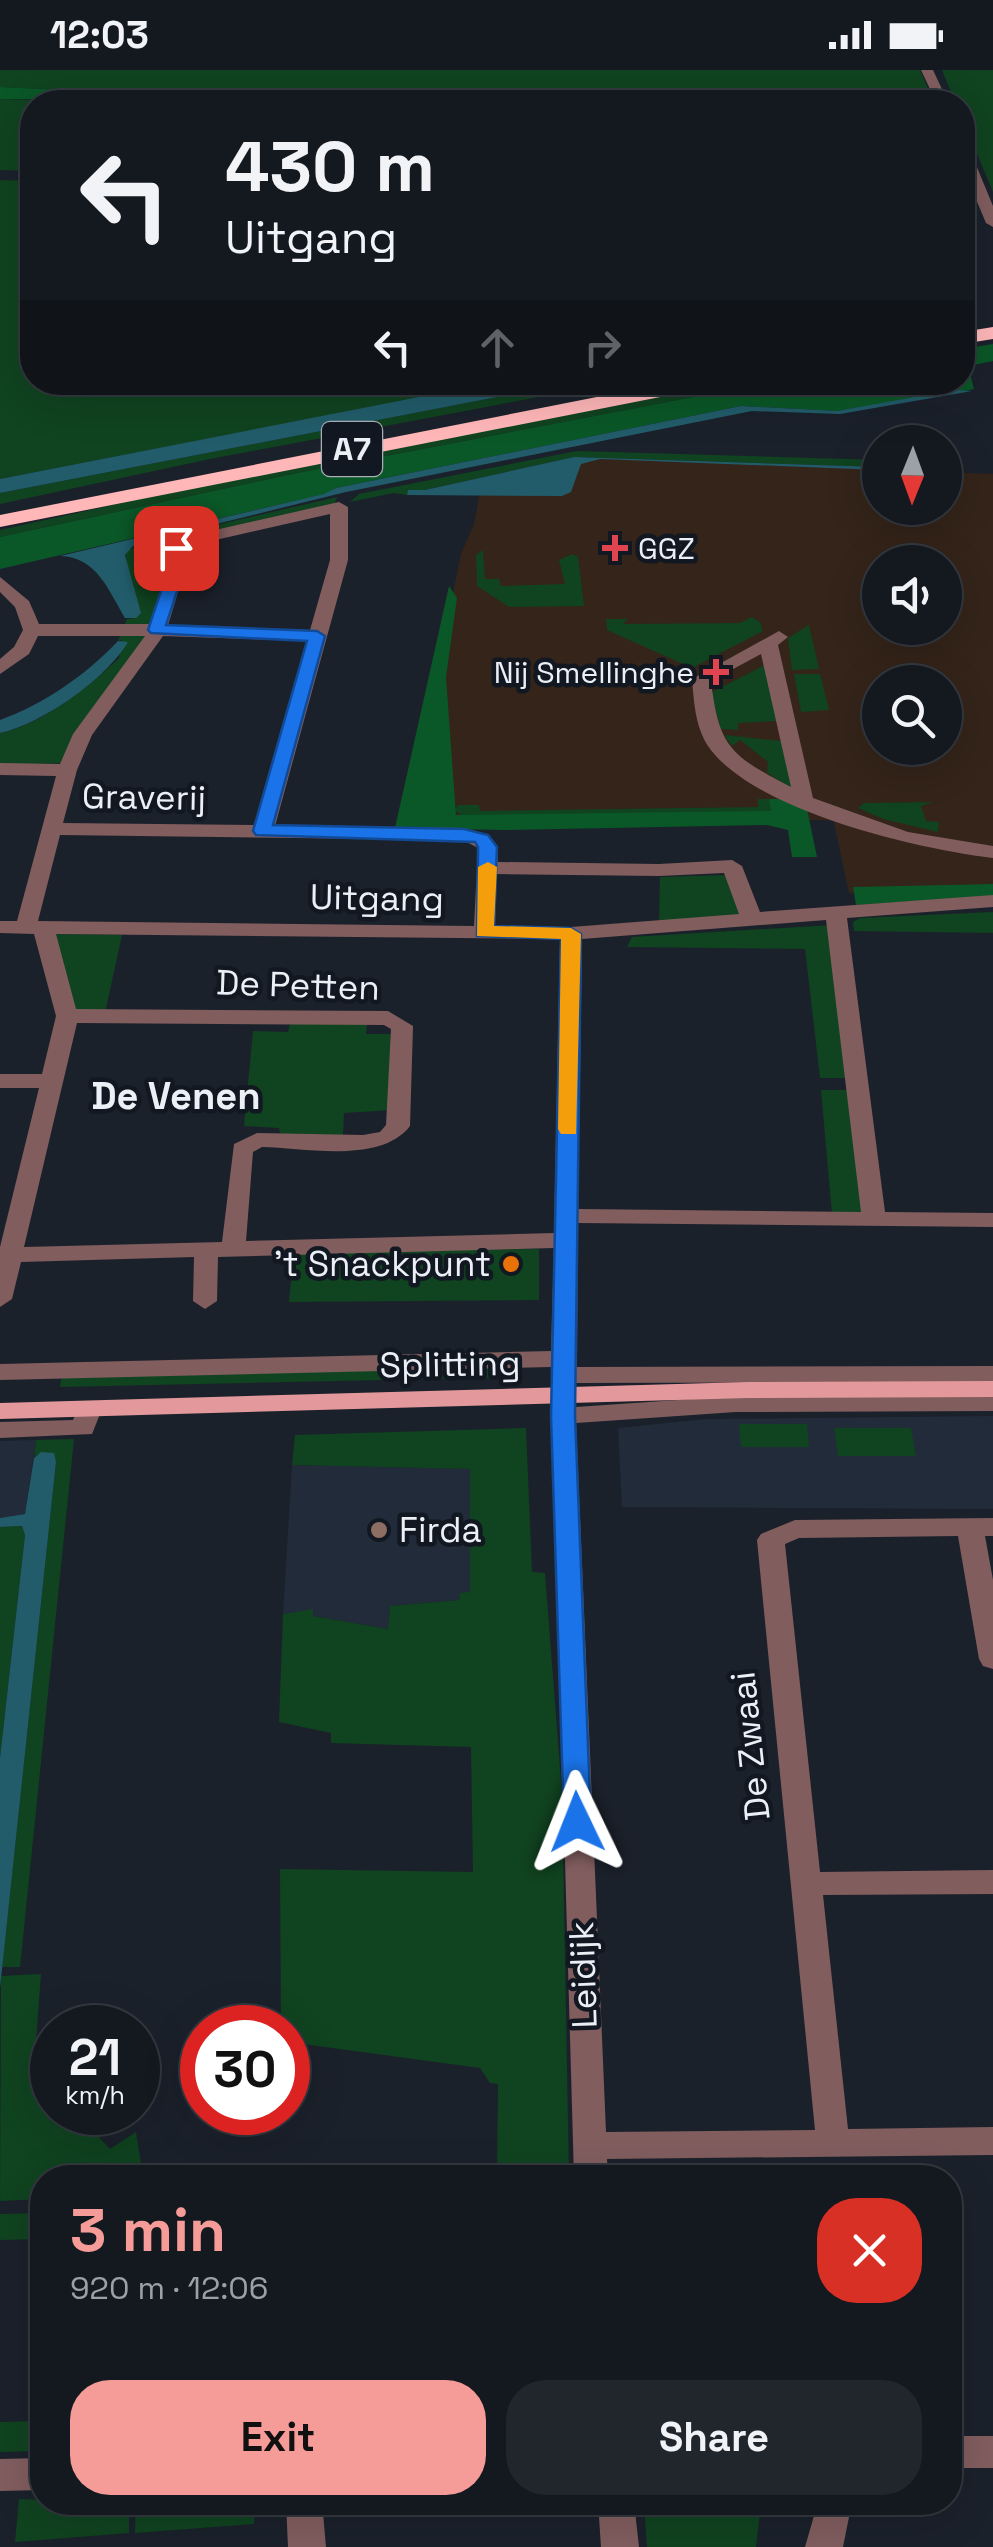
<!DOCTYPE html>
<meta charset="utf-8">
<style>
:root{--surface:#141920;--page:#21262d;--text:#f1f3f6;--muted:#9da0a5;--line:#33383e;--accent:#f59b98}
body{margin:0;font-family:"Space Grotesk",sans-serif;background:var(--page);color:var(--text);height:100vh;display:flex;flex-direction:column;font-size:38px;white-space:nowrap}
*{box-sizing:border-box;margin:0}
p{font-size:32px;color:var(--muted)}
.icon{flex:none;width:55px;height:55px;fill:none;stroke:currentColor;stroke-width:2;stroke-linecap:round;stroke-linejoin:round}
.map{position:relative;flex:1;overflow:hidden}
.drawer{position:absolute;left:30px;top:2095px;width:932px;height:350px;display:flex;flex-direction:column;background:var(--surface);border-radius:40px;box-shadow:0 10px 40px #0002,0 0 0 2px var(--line)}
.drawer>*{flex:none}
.banner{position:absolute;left:20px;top:20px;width:955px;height:305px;border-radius:40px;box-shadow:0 10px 40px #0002,0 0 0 2px var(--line);background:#141920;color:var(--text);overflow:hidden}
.needle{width:65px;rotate:181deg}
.buttons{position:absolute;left:862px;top:355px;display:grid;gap:20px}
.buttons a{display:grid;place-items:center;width:100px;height:100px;border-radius:50%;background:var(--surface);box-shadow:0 10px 40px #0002,0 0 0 2px var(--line);font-size:50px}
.speed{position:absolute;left:30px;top:1935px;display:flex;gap:20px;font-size:50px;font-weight:700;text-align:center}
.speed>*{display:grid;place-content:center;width:130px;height:130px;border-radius:50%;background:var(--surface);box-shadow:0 10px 40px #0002,0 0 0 2px var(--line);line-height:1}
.speed small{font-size:25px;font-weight:400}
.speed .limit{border:15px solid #d22;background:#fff;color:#111}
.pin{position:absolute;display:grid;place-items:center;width:85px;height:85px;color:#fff;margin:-42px;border-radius:20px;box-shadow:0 5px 15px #0006}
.me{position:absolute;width:110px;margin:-55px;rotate:358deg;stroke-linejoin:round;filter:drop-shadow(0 0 8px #0008)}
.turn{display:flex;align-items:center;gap:35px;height:210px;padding:0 40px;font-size:45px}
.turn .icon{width:130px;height:130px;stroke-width:2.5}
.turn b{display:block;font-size:70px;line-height:85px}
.lanes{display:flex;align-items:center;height:95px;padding:0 40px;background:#0003;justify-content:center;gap:50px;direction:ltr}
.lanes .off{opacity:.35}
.round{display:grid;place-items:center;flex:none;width:105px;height:105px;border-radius:40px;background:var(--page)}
.head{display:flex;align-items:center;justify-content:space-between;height:170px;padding:0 40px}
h1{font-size:60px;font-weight:600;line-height:75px;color:var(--accent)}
.primary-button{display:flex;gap:20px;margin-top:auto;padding:20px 40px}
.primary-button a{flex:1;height:115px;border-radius:40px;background:var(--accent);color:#111;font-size:40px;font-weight:600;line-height:115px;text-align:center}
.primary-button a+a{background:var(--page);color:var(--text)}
.status{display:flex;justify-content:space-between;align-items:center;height:70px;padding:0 50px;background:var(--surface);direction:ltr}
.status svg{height:28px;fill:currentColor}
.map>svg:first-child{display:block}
.built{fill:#222b39}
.medical{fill:#34241a;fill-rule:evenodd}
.green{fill:#104320}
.forest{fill:#0a5727}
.water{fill:#225c6a}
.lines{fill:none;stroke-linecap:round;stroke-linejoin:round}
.minor{fill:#815d5e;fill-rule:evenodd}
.major{fill:#e3999b;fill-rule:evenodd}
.highway{fill:#ffb7b8;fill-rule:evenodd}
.route{fill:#1a73e8;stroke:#114b97;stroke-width:2.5}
.slow{fill:#f59e0b}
.health-dot{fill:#e0444e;stroke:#121821;stroke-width:4}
.food-dot{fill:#e8710a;stroke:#121821;stroke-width:4}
.education-dot{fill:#8d6e63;stroke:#121821;stroke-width:4}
.labels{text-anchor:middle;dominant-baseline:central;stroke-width:9;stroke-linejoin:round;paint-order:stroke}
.far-poi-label{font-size:30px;fill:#ebeff6;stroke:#121821;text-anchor:start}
.shield{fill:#121821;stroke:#aaaeb6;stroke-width:2.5}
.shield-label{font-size:32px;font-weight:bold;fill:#ebeff6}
.street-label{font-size:35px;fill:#ebeff6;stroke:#121821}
.poi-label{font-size:35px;fill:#ebeff6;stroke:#121821;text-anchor:end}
.neighbourhood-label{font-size:38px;font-weight:bold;fill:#ebeff6;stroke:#121821}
</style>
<div class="status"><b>12:03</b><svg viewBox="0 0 49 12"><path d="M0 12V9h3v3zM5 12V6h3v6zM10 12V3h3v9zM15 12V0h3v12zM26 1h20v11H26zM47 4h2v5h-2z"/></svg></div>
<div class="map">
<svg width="993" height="2477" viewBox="0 0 993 2477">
<rect width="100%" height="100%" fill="#1b212b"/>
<path class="built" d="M 993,1346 L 993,1439 L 622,1437 L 618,1358 L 706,1349 Z
M 36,1370 L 25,1444 L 0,1448 L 0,1371 Z
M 292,1395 L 470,1399 L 470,1522 L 459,1530 L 390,1536 L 388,1559 L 313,1546 L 312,1540 L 283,1544 Z
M 927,2098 L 928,2107 L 621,2108 L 620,2100 Z"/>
<path class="medical" d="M 600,388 L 880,399 L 880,438 L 945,438 L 945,402 L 993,404 L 993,819 L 849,823 L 834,752 L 827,750 L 457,750 L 439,591 L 461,484 L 474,454 L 482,412 ZM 880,492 L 945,492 L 945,558 L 880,558 ZM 880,612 L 945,612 L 945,678 L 880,678 Z"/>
<path class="green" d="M 0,0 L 920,0 L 934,32 L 329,32 L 0,17 Z
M 942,0 L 993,0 L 993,122 L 963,50 L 962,32 L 955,32 Z
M 0,29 L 80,32 L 32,32 L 32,101 L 0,100 Z
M 0,110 L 32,111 L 32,312 L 496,313 L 0,409 Z
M 569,313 L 613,313 L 210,389 L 0,434 L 0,423 Z
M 733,313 L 767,313 L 297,403 L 0,467 L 0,460 L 194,417 Z
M 577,381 L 880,390 L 880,397 L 574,387 L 425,420 L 409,420 L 407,425 L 394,423 L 350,432 L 359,424 Z
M 337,427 L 334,435 L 166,480 L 154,554 L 65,693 L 0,695 L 0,663 C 43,654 87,618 119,588 L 122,570 L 118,571 L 127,549 L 136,548 C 135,525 125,499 126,481 L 151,470 Z
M 483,480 L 485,509 L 499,509 L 501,516 L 565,514 L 559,490 L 572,484 L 578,487 L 584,536 L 509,537 L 477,516 L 476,485 Z
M 752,547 L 760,552 L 763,561 L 692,598 L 607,560 L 606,549 L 628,549 L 623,554 L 740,553 Z
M 809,555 L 819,599 L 792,600 L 788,568 Z
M 765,595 L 777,651 L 738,653 L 738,660 L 721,659 L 710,623 Z
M 794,604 L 820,604 L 829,640 L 801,642 Z
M 724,665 L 781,671 L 793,719 L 767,703 L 768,692 L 740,670 L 732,676 Z
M 758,729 L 769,729 L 772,741 L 465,747 L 454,740 L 458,735 L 479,735 L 480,741 L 758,737 Z
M 933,732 L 921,736 L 926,751 L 939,752 L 938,762 L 883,749 L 858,738 L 864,733 Z
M 728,805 L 741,846 L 659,852 L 660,807 Z
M 993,842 L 993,863 L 854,861 L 853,852 L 860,848 Z
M 833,855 L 850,1008 L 820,1008 L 805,879 L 627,877 L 632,867 Z
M 52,864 L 122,865 L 105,943 L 74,943 Z
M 290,953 L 367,954 L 366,964 L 396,964 L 393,1040 L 344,1043 L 343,1065 L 281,1067 L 279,1058 L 244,1056 L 253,961 L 288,962 Z
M 821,1020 L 851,1020 L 864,1145 L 832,1144 Z
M 539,1179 L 539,1230 L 289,1232 L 294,1181 Z
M 516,1294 L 517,1307 L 60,1317 L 62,1305 Z
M 739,1354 L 807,1354 L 809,1377 L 741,1377 Z
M 526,1358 L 532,1502 L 545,1503 L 562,1724 L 569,2107 L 497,2107 L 498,2014 L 490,2013 L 480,1998 L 288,1972 L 288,1958 L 281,1957 L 280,1799 L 473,1802 L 471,1677 L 331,1673 L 331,1663 L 279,1652 L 283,1544 L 313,1539 L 313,1546 L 388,1559 L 390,1536 L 459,1530 L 460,1523 L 470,1522 L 470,1399 L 292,1395 L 295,1365 Z
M 834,1358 L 911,1358 L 916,1386 L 838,1386 Z
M 74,1369 L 20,1897 L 2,1897 L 56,1392 L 36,1385 L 34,1388 L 36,1370 Z
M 22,1456 L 25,1465 L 0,1688 L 0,1457 Z
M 41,1904 L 36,1972 L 52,1972 L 52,2042 L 133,2043 L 134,2048 L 114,2061 L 107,2054 L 94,2062 L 110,2079 L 136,2062 L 143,2107 L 42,2108 L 42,2129 L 0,2131 L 1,1906 Z
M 42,2143 L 42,2169 L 0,2170 L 0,2144 Z
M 42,2351 L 42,2381 L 0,2382 L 0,2352 Z
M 19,2429 L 129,2433 L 129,2463 L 15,2472 Z
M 136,2433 L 255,2433 L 254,2454 L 135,2463 Z
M 348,2433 L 348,2432 L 527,2433 L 348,2446 Z
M 644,2433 L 761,2433 L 756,2477 L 647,2477 Z"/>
<path class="forest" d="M 0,17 L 329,32 L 0,29 Z
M 993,274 L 993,291 L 968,296 L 974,319 L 970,320 L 837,341 L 741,336 L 336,418 L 325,424 L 0,499 L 0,467 L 297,403 L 767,313 L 962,312 L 963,279 Z
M 449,516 L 457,528 L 446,607 L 456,745 L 771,741 L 769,729 L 785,729 L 807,739 L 817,787 L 792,787 L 788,760 L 767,755 L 505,760 L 395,758 Z
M 993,814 L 993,826 L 856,835 L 853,817 Z"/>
<path class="water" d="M 496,312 L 569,313 L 0,423 L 0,409 Z
M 954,320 L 972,321 L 840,344 L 752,341 L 346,422 L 151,470 L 133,476 L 125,485 L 141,543 L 136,548 L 125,548 C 108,520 97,487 60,486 L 324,424 L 336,418 L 741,336 L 837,341 Z
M 574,387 L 880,397 L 880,400 L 600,389 L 581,394 L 571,422 L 562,426 L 407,425 L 408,420 L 425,420 Z
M 118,571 L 128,572 C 106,609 42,654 0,663 L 0,650 C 44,634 86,605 118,571 Z
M 41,1382 L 54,1383 L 56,1392 L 0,1918 L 0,1688 L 25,1465 L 22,1456 L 0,1457 L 0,1448 L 25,1444 L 34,1388 Z"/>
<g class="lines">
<path class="minor" d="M 921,0 L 933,0 L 948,32 L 936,32 Z
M 962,74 L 969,78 L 993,136 L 993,157 L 986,153 L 962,96 Z
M 339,432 L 348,437 L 348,490 L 275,756 L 464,758 L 488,765 L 498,777 L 498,792 L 659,794 L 732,790 L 742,796 L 760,842 L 993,825 L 993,837 L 847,848 L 885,1142 L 993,1143 L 993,1157 L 578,1153 L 577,1297 L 993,1296 L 993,1312 L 576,1313 L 576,1337 L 736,1326 L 993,1325 L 993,1341 L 736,1342 L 576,1353 L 606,2062 L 815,2060 L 757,1470 L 761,1464 L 795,1450 L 993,1448 L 993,1466 L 985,1466 L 993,1510 L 993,1599 L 983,1596 L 979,1589 L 958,1466 L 799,1468 L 785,1474 L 820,1802 L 993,1800 L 993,1824 L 823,1825 L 848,2059 L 993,2057 L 993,2085 L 607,2089 L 608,2108 L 574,2108 L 551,1297 L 0,1310 L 0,1294 L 551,1281 L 554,1178 L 218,1187 L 217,1231 L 205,1239 L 193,1231 L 194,1187 L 21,1192 L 12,1229 L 0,1237 L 0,1177 L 39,1018 L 0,1018 L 0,1004 L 42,1004 L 56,946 L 34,864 L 0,863 L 0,851 L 17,851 L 56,706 L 0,705 L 0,693 L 60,694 L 73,664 L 145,566 L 38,566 L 29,584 L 0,604 L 0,589 L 14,577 L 23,560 L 15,537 L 0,522 L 0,507 L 29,531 L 39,554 L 150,554 L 165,506 L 171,470 ZM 330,444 L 330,490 L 310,560 L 168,555 L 183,506 L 185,477 ZM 163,566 L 307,571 L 254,755 L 63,753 L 77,700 L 92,665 ZM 60,765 L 463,770 L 478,778 L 474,856 L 38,851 ZM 724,803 L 739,844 L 571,857 L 495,856 L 497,804 L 659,806 ZM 826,850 L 861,1142 L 578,1139 L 582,869 ZM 56,864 L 560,869 L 554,1163 L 246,1171 L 253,1082 L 262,1077 C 305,1078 381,1094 410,1056 L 413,956 L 388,941 L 76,939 ZM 77,953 L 384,955 L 391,959 L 386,1055 L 380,1062 L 363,1065 L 257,1063 L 234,1074 L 222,1172 L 24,1177 Z
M 779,561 L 788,567 L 778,575 L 813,728 L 908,762 L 993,776 L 993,788 C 918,779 753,741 708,676 C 695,656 694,632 692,609 ZM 761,584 L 791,717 C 732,686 719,679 711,611 Z
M 89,1331 L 102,1339 L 92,1364 L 0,1368 L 0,1352 L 73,1350 L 80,1333 Z
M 950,2366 L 993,2366 L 993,2398 L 950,2398 Z
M 42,2388 L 42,2420 L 0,2421 L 0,2389 Z
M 286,2432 L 322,2432 L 326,2477 L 288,2477 Z
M 598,2432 L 634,2432 L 639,2477 L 601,2477 Z
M 818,2432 L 852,2432 L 843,2477 L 805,2477 Z"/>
<path class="major" d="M 993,1311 L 993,1327 L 748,1328 L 0,1349 L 0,1333 L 748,1312 Z"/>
<path class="highway" d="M 993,257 L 993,269 L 962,274 L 962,262 Z
M 673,312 L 715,312 L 706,318 L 0,457 L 0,445 Z"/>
</g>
<path class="route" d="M 176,473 L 184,478 L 182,506 L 166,555 L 317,561 L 325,566 L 273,755 L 464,759 L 488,765 L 497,777 L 494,856 L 571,858 L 581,864 L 575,1346 L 591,1752 L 587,1759 L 568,1759 L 564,1752 L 551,1346 L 561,869 L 477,866 L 478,777 L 475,772 L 256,765 L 253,761 L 307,571 L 151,563 L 148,560 L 166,506 L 168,478 Z"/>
<path class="slow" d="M 488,792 L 497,797 L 494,856 L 571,858 L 581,864 L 576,1064 L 561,1064 L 558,1059 L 561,869 L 477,866 L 478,797 Z"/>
<g class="health-dot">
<path d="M610 463h10v10h10v10h-10v10h-10v-10h-10v-10h10z"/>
<path d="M711 587h10v10h10v10h-10v10h-10v-10h-10v-10h10z"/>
</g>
<circle class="food-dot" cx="511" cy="1194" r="10"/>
<circle class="education-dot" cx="379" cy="1460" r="10"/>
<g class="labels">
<g class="far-poi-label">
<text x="638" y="478">GGZ</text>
<text x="694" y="602" text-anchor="end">Nij Smellinghe</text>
</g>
<rect class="shield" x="322" y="352" width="60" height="54" rx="8"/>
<g class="shield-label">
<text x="352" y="379">A7</text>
</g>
<g class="street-label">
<text transform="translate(144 727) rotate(1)">Graverij</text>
<text transform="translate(377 828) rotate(1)">Uitgang</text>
<text transform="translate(298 915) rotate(2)">De Petten</text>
<text transform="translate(450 1294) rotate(-1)">Splitting</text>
<text transform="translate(750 1676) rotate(-96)">De Zwaai</text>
<text transform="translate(583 1905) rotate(-92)">Leidijk</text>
</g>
<g class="poi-label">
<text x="491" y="1194">'t Snackpunt</text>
<text x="399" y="1460" text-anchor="start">Firda</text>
</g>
<g class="neighbourhood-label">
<text x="176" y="1026">De Venen</text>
</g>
</g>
</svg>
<div class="buttons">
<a><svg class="needle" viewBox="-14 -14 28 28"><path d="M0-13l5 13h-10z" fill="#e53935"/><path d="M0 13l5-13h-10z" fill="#9da0a5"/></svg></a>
<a><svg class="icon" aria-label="sound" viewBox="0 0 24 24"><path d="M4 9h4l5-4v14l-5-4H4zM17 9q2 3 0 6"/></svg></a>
<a><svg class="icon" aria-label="search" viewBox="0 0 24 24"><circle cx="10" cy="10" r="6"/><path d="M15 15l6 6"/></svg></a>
</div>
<div class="speed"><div>21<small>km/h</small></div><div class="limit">30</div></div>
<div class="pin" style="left:176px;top:478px;background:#d93025"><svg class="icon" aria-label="arrive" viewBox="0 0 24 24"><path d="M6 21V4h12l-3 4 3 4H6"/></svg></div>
<svg class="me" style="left:577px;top:1752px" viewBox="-20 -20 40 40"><path d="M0-17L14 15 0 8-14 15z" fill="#1a73e8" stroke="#fff" stroke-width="4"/></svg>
<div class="banner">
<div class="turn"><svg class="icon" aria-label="left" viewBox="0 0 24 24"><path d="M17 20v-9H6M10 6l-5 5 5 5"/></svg><div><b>430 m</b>Uitgang</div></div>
<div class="lanes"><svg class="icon" aria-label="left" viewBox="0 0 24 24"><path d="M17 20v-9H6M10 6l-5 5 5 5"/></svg><svg class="icon off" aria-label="ahead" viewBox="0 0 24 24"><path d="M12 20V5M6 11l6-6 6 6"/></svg><svg class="icon off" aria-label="right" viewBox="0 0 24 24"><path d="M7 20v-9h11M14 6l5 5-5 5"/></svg></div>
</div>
<section class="drawer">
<div class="head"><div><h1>3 min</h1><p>920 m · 12:06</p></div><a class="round" style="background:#d93025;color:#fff"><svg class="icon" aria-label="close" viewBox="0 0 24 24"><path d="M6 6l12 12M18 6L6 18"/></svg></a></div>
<div class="primary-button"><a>Exit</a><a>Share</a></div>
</section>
</div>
